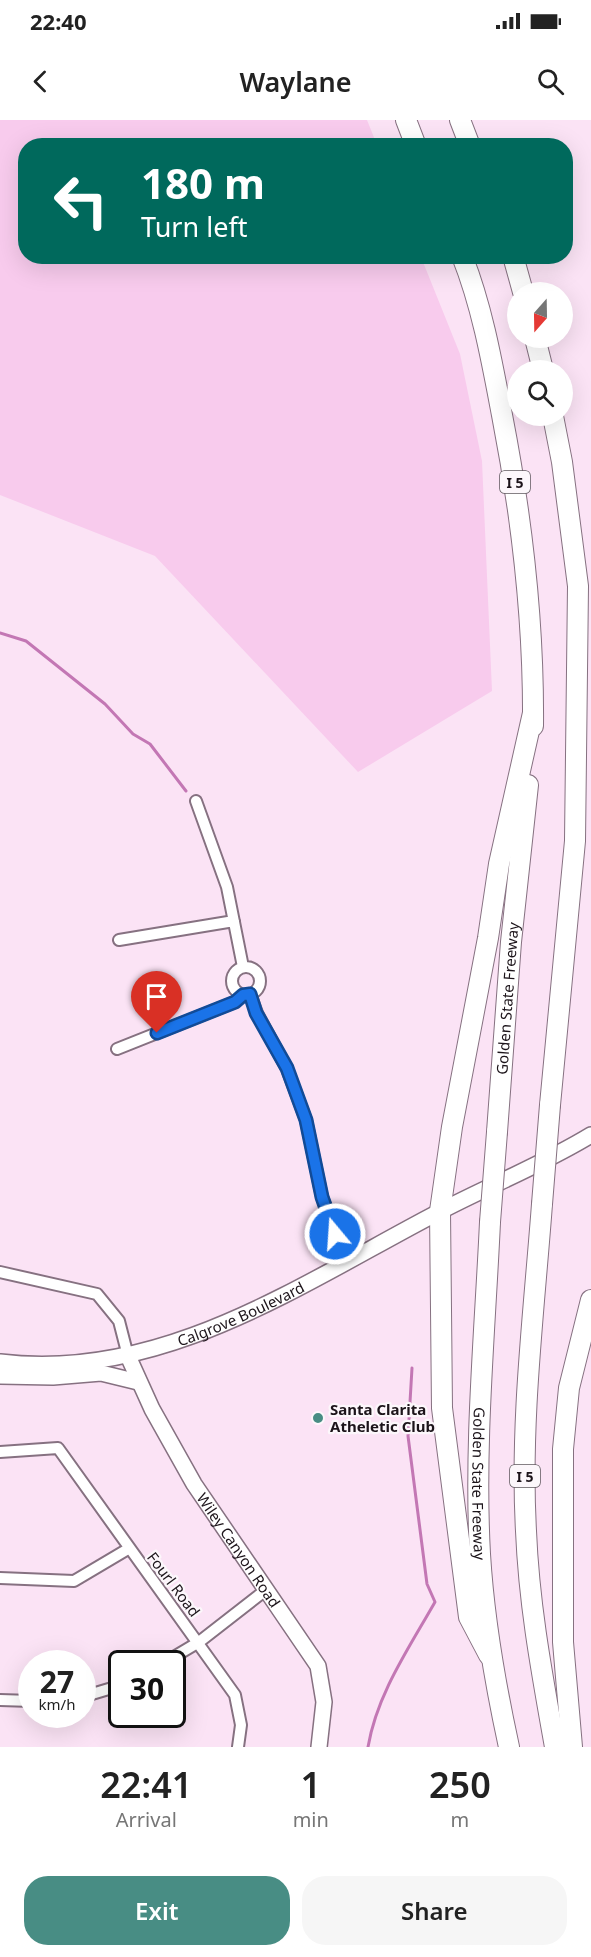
<!DOCTYPE html>
<style>
:root{--surface:#fff;--page:#f6f6f6;--text:#222;--muted:#767676;--accent:#488d84}
body{margin:0;font-family:"Noto Sans",sans-serif;background:var(--page);color:var(--text);height:100vh;display:flex;flex-direction:column;font-size:22px;white-space:nowrap}
*{box-sizing:border-box;margin:0}
p{font-size:20px;color:var(--muted)}
.icon{flex:none;width:33px;height:33px;fill:none;stroke:currentColor;stroke-width:2;stroke-linecap:round;stroke-linejoin:round}
.map{position:relative;height:1627px;overflow:hidden}
.side{display:flex;flex-direction:column;background:var(--surface);flex:1}
.side>*{flex:none}
.top-card{position:absolute;left:18px;top:18px;width:555px;height:126px;border-radius:24px;box-shadow:0 6px 24px #0002;background:#00695c;color:#fff;overflow:hidden}
.needle{width:39px;rotate:200deg}
.buttons{position:absolute;left:507px;top:162px;display:grid;gap:12px}
.buttons a{display:grid;place-items:center;width:66px;height:66px;border-radius:50%;background:var(--surface);box-shadow:0 6px 24px #0002;font-size:30px}
.speed{position:absolute;left:18px;top:1530px;display:flex;gap:12px;font-size:30px;font-weight:700;text-align:center}
.speed>*{display:grid;place-content:center;width:78px;height:78px;border-radius:50%;background:var(--surface);box-shadow:0 6px 24px #0002;line-height:1}
.speed small{font-size:15px;font-weight:400}
.speed .limit{border:3px solid #111;border-radius:9px;background:#fff;color:#111}
.pin{position:absolute;display:grid;place-items:center;width:51px;height:51px;color:#fff;margin:-62px -26px;border-radius:50% 50% 50% 0;rotate:-45deg;box-shadow:0 0 6px #0007}
.pin .icon{rotate:45deg}
.me{position:absolute;width:66px;margin:-33px;rotate:342deg;stroke-linejoin:round;filter:drop-shadow(0 0 4px #0008)}
.turn{display:flex;align-items:center;gap:21px;height:126px;padding:0 24px;font-size:27px}
.turn .icon{width:78px;height:78px;stroke-width:2.5}
.turn b{display:block;font-size:42px;line-height:51px}
.eta{display:flex;justify-content:space-evenly;align-items:center;height:102px;text-align:center}
.eta b{font-size:36px;font-weight:600;line-height:42px}
.cta{display:flex;gap:12px;margin-top:auto;padding:12px 24px}
.cta a{flex:1;height:69px;border-radius:24px;background:var(--accent);color:#fff;font-size:24px;font-weight:600;line-height:69px;text-align:center}
.cta a+a{background:var(--page);color:var(--text)}
.status{display:flex;justify-content:space-between;align-items:center;height:42px;padding:0 30px;background:var(--surface);direction:ltr}
.status svg{height:16px;fill:currentColor}
header{display:flex;justify-content:space-between;align-items:center;height:78px;padding:0 24px;background:var(--surface);font-size:27px;font-weight:600}
.map>svg:first-child{display:block}
.green{fill:#f8cbed}
.lines{fill:none;stroke-linecap:round;stroke-linejoin:round}
.stream{stroke:#c377b4;stroke-width:3}
.street-casing{stroke:#867181;stroke-width:14}
.secondary-casing{stroke:#867181;stroke-width:18}
.highway-casing{stroke:#867181;stroke-width:22}
.street{stroke:#fff;stroke-width:10}
.secondary{stroke:#fff;stroke-width:15}
.highway{stroke:#fff;stroke-width:20}
.highway-bridge-casing{stroke:#867181;stroke-width:22;stroke-linecap:butt}
.highway-bridge{stroke:#fff;stroke-width:20}
.route-casing{stroke:#114b97;stroke-width:15}
.route{stroke:#1a73e8;stroke-width:10}
.poi-dot{fill:#488d84;stroke:#fcf7fb;stroke-width:2}
.labels{text-anchor:middle;dominant-baseline:central;stroke-width:4.5;stroke-linejoin:round;paint-order:stroke}
.shield{fill:#fcf7fb;stroke:#5f585e;stroke-width:1.5}
.shield-label{font-size:14px;font-weight:bold;fill:#1c141a}
.street-label{font-size:15px;fill:#1c141a;stroke:#fcf7fb}
.poi-label{font-size:15px;font-weight:bold;fill:#1c141a;stroke:#fcf7fb;text-anchor:start}
</style>
<div class="status"><b>22:40</b><svg viewBox="0 0 49 12"><path d="M0 12V9h3v3zM5 12V6h3v6zM10 12V3h3v9zM15 12V0h3v12zM26 1h20v11H26zM47 4h2v5h-2z"/></svg></div>
<header><svg class="icon" aria-label="back" viewBox="0 0 24 24"><path d="M15 5l-7 7 7 7"/></svg>Waylane<svg class="icon" aria-label="search" viewBox="0 0 24 24"><circle cx="10" cy="10" r="6"/><path d="M15 15l6 6"/></svg></header>
<div class="map">
<svg width="591" height="1627" viewBox="0 0 591 1627">
<rect width="100%" height="100%" fill="#fbe3f5"/>
<path class="green" d="M 0,0 L 367,0 L 377,25 L 26,26 L 26,136 L 421,137 L 460,234 L 482,341 L 492,571 L 358,652 L 155,436 L 0,375 Z"/>
<g class="lines">
<path class="stream" d="M 0,513 L 26,521 L 105,584 L 133,614 L 150,624 L 186,671
M 368,1627 C 377,1574 409,1528 435,1482 L 427,1464 L 408,1316 L 412,1248"/>
<defs>
<path id="street" d="M 196,681 L 227,767 L 243,847
M 119,820 L 234,801
M232 861a14 14 0 1 1 28 0a14 14 0 1 1-28 0Z
M 250,874 L 257,893 L 287,949 L 306,1000 L 322,1077 L 346,1141
M 117,929 L 235,882 L 243,875
M 0,1152 L 97,1174 L 119,1201 L 128,1236
M 0,1332 L 58,1328 L 235,1575 L 241,1605 L 238,1627
M 0,1458 L 74,1461 L 128,1429
M 162,1544 L 199,1522 L 267,1469
M 82,1577 L 122,1565
M 0,1580 L 32,1581"/>
<g id="secondary">
<path id="s1" d="M 128,1236 L 152,1289 L 194,1364 L 318,1546 L 324,1582 L 319,1627"/>
<path id="s2" d="M 0,1242 C 161,1262 301,1164 437,1093 C 488,1066 542,1045 591,1015"/>
<path d="M 0,1256 L 53,1257 L 101,1253 L 138,1262"/>
</g>
<g id="highway">
<path d="M 406,0 L 416,26"/>
<path d="M 460,0 L 470,26"/>
<path d="M 462,136 C 482,186 492,242 502,295 C 522,398 534,501 533,606"/>
<path d="M 513,136 L 523,172"/>
<path d="M 535,218 L 543,250"/>
<path d="M 550,985 L 575,721 L 578,466 L 562,342 L 553,296"/>
<path id="s3" d="M 497,1012 L 511,822 L 528,665"/>
<path d="M 542,1084 C 534,1192 520,1302 526,1411 C 529,1485 542,1554 555,1627"/>
<path id="s4" d="M 490,1102 C 485,1211 474,1325 480,1434 C 484,1500 495,1563 509,1627"/>
<path d="M 489,1535 L 469,1497 L 442,1288 L 440,1091 L 452,1007 L 488,818 L 499,744 L 533,593"/>
<path d="M 572,1627 L 563,1522 L 563,1329 L 569,1268 L 591,1180"/>
</g>
</defs>
<use href="#street" class="street-casing"/>
<use href="#secondary" class="secondary-casing"/>
<use href="#highway" class="highway-casing"/>
<use href="#street" class="street"/>
<use href="#secondary" class="secondary"/>
<use href="#highway" class="highway"/>
<defs>
<path id="highway-bridge" d="M 542,1084 L 550,985
M 490,1102 L 497,1012"/>
</defs>
<use href="#highway-bridge" class="highway-bridge-casing"/>
<use href="#highway-bridge" class="highway-bridge"/>
</g>
<g class="lines">
<defs>
<path id="route" d="M 157,913 L 235,882 L 243,875 L 250,874 L 256,893 L 287,948 L 306,1000 L 322,1077 L 335,1114"/>
</defs>
<use href="#route" class="route-casing"/>
<use href="#route" class="route"/>
</g>
<circle class="poi-dot" cx="318" cy="1298" r="6"/>
<g class="labels">
<g class="shield">
<rect x="500" y="351" width="30" height="22" rx="4.5"/>
<rect x="510" y="1345" width="30" height="22" rx="4.5"/>
</g>
<g class="shield-label">
<text x="515" y="362">I 5</text>
<text x="525" y="1356">I 5</text>
</g>
<g class="street-label">
<text stroke="none"><textPath href="#s3" startOffset="134">Golden State Freeway</textPath></text>
<text stroke="none"><textPath href="#s2" startOffset="249">Calgrove Boulevard</textPath></text>
<text stroke="none"><textPath href="#s4" startOffset="262">Golden State Freeway</textPath></text>
<text stroke="none"><textPath href="#s1" startOffset="224">Wiley Canyon Road</textPath></text>
<text transform="translate(174 1464) rotate(53)">Fourl Road</text>
</g>
<g class="poi-label">
<text x="330" y="1289">Santa Clarita<tspan x="330" dy="17">Atheletic Club</tspan></text>
</g>
</g>
</svg>
<div class="buttons">
<a><svg class="needle" viewBox="-14 -14 28 28"><path d="M0-13l5 13h-10z" fill="#e53935"/><path d="M0 13l5-13h-10z" fill="#767676"/></svg></a>
<a><svg class="icon" aria-label="search" viewBox="0 0 24 24"><circle cx="10" cy="10" r="6"/><path d="M15 15l6 6"/></svg></a>
</div>
<div class="speed"><div>27<small>km/h</small></div><div class="limit">30</div></div>
<div class="pin" style="left:157px;top:913px;background:#d93025"><svg class="icon" aria-label="arrive" viewBox="0 0 24 24"><path d="M6 21V4h12l-3 4 3 4H6"/></svg></div>
<svg class="me" style="left:335px;top:1114px" viewBox="-20 -20 40 40"><circle r="17" fill="#1a73e8" stroke="#fff" stroke-width="3"/><path d="M0-11L8 9 0 5-8 9z" fill="#fff"/></svg>
<div class="top-card">
<div class="turn"><svg class="icon" aria-label="left" viewBox="0 0 24 24"><path d="M17 20v-9H6M10 6l-5 5 5 5"/></svg><div><b>180 m</b>Turn left</div></div>
</div>
</div>
<section class="side">
<div class="eta">
<div><b>22:41</b><p>Arrival</p></div>
<div><b>1</b><p>min</p></div>
<div><b>250</b><p>m</p></div>
</div>
<div class="cta"><a>Exit</a><a>Share</a></div>
</section>
